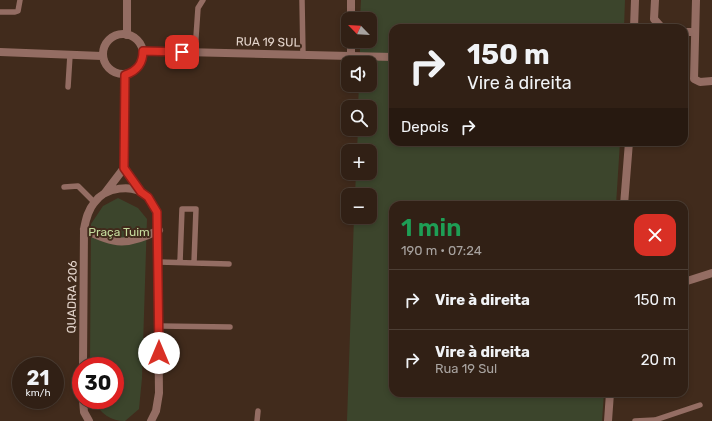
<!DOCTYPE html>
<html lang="pt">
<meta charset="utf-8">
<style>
:root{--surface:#312015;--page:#39281e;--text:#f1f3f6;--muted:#a8a3a0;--line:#4c3e34}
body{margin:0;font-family:Rubik,sans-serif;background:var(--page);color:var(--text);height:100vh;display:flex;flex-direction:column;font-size:15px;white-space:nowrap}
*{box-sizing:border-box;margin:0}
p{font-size:13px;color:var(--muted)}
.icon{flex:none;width:22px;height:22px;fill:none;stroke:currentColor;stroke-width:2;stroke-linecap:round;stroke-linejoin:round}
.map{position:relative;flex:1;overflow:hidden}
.sheet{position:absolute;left:389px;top:201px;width:299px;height:196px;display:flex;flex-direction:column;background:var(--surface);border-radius:12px;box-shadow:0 2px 6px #0003,0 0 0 1px var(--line)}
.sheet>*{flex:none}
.hud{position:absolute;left:389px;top:24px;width:299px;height:122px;border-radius:12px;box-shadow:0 2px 6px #0003,0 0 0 1px var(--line);background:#312015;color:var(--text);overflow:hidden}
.needle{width:26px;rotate:295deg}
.fabs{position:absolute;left:341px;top:12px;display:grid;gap:8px}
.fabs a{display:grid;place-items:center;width:36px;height:36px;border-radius:8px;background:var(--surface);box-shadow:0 2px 6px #0003,0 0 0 1px var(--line);font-size:20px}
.speed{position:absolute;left:12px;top:357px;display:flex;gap:8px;font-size:20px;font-weight:700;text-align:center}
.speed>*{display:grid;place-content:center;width:52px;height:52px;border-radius:50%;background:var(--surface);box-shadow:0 2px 6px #0003,0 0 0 1px var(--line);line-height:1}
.speed small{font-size:10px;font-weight:400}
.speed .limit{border:6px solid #d22;background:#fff;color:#111}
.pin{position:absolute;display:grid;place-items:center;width:34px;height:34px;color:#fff;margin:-17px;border-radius:8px;box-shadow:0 2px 6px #0006}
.me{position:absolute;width:44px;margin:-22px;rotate:0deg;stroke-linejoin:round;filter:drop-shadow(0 0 3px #0008)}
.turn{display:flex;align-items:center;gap:14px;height:84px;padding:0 12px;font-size:18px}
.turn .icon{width:52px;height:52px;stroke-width:2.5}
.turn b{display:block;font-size:28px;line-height:34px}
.then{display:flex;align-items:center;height:38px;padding:0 12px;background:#0003;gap:8px;font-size:15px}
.round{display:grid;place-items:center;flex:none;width:42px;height:42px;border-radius:12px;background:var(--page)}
.summary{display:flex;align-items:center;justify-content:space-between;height:68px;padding:0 12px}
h1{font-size:24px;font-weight:600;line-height:30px;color:#1e9e55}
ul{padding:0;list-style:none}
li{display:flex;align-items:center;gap:12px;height:60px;padding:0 12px;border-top:1px solid var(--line)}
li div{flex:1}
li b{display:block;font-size:15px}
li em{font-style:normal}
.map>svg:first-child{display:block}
.green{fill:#3c452c}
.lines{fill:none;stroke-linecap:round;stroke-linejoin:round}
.service{stroke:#946d63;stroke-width:5.5}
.minor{stroke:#946d63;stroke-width:8}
.tertiary{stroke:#946d63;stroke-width:8}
.route-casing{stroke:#8d1f18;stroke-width:10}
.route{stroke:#d93025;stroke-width:7}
.labels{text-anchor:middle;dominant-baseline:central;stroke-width:4;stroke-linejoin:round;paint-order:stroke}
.street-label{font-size:12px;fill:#e3d4cb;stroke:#412b1c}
.park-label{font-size:12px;fill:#c5db9d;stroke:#412b1c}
</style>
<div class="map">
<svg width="712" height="421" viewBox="0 0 712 421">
<rect width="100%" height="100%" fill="#412b1c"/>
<path class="green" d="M 361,0 L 625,0 L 624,28 L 393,28 L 393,142 L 620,142 L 616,205 L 393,205 L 393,393 L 604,393 L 602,421 L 347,421 L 354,217 L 370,217 L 370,195 L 355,195 L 356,173 L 370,173 L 370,151 L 357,151 L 358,129 L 370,129 L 370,107 L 358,107 L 359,85 L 370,85 L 370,63 L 360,63 L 360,41 L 370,41 L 370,19 L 360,19 Z
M 118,198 L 138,208 L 147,219 L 142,378 L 139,409 L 125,421 C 111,421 100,414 94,400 L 115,400 L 115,366 L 90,366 L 91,224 L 103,206 Z"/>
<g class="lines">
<path class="service" d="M 302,0 L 303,55
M 0,12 L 15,12 L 18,11 L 20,0
M 195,52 L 198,8 L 203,0
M 68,87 L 70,55
M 64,187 L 78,186 L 94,202
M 159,262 L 229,264
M 180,262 L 182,209 L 196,209 L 194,263
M 159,326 L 230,327
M 257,421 L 258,411
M 635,421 L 655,420 L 700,405"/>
<path class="minor" d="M 127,0 L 127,35
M 655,0 L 654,19 L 662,28
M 696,0 L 694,79 L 700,82 L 712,81
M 351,19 L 351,0
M 684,32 L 695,32
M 351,56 L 351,41
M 125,75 L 124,168 L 141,192
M 105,193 L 124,168
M 84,229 C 114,245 128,246 159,230
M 684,282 L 712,273
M 83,366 L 84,229 C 86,219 88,210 94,203 C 105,187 133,183 147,196 C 151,200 154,207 157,212 L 159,393 L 156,411 L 151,421
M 83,400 L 84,412 L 89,421"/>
<path class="tertiary" d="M 634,28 L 635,0
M103 54a20 20 0 1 1 40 0a20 20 0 1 1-40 0Z
M 143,51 L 393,57
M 0,52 L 102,56
M 624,205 L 629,142
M 608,421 L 610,393"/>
</g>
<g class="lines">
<defs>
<path id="route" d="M 159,353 L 157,212 L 148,197 L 141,192 L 124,168 L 125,75 C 137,71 143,64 143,51 L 182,52"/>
</defs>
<use href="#route" class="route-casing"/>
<use href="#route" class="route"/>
</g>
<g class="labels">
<g class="street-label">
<text transform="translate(268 42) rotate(1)">RUA 19 SUL</text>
<text transform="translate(72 297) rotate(-89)">QUADRA 206</text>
</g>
<g class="park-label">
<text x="119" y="232">Praça Tuim</text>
</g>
</g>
</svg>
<div class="fabs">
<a><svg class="needle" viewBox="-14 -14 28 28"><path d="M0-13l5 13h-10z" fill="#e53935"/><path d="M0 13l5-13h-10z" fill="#a8a3a0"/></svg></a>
<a><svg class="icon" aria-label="sound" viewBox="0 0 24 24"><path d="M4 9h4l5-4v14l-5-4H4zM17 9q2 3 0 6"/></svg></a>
<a><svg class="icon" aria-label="search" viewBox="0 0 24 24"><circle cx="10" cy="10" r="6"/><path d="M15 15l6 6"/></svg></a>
<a>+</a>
<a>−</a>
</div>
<div class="speed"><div>21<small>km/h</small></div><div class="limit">30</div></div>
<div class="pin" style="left:182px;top:52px;background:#d93025"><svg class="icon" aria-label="arrive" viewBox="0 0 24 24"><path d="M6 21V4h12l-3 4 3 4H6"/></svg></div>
<svg class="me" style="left:159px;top:353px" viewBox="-20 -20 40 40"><circle r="19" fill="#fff"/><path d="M0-13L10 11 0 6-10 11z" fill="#d93025"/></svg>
<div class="hud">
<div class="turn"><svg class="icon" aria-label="right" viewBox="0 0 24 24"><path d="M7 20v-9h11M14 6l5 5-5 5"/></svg><div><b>150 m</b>Vire à direita</div></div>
<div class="then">Depois<svg class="icon" aria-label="right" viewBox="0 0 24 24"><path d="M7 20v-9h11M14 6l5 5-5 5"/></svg></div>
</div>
<section class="sheet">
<div class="summary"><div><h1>1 min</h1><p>190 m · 07:24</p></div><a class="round" style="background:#d93025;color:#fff"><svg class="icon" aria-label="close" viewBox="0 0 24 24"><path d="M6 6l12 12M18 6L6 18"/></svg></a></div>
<ul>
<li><svg class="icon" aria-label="right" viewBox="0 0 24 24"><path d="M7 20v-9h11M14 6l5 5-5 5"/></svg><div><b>Vire à direita</b></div><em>150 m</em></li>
<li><svg class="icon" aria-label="right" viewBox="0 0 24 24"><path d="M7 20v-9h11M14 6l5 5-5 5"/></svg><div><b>Vire à direita</b><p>Rua 19 Sul</p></div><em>20 m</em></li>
</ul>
</section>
</div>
